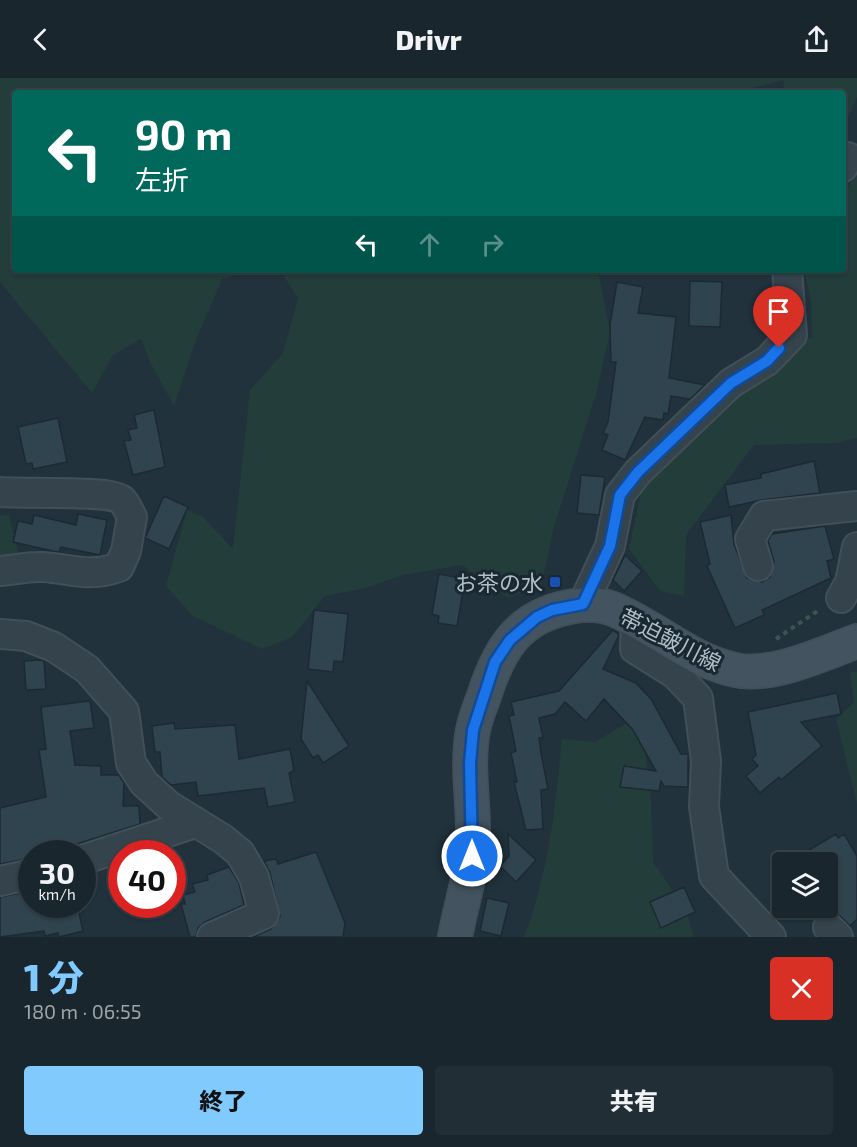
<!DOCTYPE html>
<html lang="ja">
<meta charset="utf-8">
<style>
:root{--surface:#19262d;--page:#222e35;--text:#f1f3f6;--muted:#9fa5aa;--line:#374349;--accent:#80cafd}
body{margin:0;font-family:"Exo 2","Noto Sans JP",sans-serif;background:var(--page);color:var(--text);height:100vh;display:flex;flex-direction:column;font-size:22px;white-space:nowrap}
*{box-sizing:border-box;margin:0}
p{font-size:20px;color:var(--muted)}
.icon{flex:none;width:33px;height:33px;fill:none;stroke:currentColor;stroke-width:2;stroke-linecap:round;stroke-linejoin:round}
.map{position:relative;height:859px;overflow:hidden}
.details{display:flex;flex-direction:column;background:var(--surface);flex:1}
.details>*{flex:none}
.top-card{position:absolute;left:12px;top:12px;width:834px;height:183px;border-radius:6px;box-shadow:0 2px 4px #0004,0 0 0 2px var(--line);background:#00695c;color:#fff;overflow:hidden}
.buttons{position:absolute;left:772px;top:774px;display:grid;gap:12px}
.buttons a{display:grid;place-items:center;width:66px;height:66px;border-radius:6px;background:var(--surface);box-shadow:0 2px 4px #0004,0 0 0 2px var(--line);font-size:30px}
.speed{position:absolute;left:18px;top:762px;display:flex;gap:12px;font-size:30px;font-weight:700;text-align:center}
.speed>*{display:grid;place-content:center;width:78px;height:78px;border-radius:50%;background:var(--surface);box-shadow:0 2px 4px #0004,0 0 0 2px var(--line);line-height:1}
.speed small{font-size:15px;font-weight:400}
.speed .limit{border:9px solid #d22;background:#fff;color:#111}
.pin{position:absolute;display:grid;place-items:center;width:51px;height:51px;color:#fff;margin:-62px -26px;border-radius:50% 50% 50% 0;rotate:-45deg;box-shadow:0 0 6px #0007}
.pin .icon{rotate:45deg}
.me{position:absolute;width:66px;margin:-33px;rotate:0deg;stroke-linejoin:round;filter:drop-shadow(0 0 4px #0008)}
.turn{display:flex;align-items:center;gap:21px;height:126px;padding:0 24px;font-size:27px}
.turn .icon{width:78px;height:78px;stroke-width:2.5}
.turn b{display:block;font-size:42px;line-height:51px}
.lanes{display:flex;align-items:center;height:57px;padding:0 24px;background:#0003;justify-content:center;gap:30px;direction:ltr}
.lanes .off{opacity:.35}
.round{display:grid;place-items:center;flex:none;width:63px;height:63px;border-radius:6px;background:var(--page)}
.headline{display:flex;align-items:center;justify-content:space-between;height:102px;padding:0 24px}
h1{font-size:36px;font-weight:800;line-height:45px;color:var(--accent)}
.cta{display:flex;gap:12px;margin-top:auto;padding:12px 24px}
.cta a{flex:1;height:69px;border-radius:6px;background:var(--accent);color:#111;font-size:24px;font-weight:800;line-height:69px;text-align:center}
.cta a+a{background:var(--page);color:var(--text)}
header{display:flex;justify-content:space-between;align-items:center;height:78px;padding:0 24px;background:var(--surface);font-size:27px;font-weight:800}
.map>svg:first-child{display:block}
.green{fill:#233d3a}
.building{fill:#304450;stroke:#1c2a33;stroke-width:1.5}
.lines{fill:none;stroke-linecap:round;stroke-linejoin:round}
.street-casing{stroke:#414f58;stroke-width:32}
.secondary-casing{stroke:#414f58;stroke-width:36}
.path{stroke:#3c5552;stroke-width:4;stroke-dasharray:4.5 4.5;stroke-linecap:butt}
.street{stroke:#35434c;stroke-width:28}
.secondary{stroke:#43535f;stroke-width:33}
.route-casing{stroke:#114b97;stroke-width:15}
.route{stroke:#1a73e8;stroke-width:10}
.transit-dot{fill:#1a4fb4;stroke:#1a2831;stroke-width:2}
.labels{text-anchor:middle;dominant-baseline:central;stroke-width:6;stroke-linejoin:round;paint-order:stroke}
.poi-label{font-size:22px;fill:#b0bec8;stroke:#1a2831;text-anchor:end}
.street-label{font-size:22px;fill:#b0bec8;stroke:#1a2831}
</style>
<header><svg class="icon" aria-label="back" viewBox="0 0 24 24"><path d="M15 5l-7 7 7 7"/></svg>Drivr<svg class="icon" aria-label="share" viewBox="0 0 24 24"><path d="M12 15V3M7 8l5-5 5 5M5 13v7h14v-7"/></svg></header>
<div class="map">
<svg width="857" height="859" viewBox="0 0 857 859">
<rect width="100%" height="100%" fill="#21323c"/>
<path class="green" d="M 0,0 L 857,0 L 857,19 L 843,51 L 843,15 L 785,15 L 783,2 L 734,15 L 15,15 L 15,192 L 253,192 L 222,201 L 194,267 L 174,328 L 150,284 L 141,261 L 113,277 L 92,315 L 0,204 Z
M 857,89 L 857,360 L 836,365 L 754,367 L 686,457 L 684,518 L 660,513 L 629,471 L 642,409 L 767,264 L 812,260 L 811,223 L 804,192 L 843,192 L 843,120 Z
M 280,192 L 598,192 L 610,254 L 596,316 L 553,452 L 542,506 L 508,520 L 462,487 L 403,497 L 365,510 L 325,518 L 292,559 L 262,571 L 193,538 L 166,508 L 187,432 L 203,439 L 233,471 L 250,312 L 283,275 L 298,220 Z
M 9,437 L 19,478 L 0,482 L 0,438 Z
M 850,594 L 857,594 L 857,726 L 836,641 L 854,624 Z
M 628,644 L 643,655 L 651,723 L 653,784 L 685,830 L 694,859 L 524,859 C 549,794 555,730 562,661 L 595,664 Z"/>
<path class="building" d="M 690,203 L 722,204 L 720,249 L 689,248 Z
M 617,204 L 643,209 L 638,235 L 676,239 L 669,300 L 705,307 L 690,321 L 671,318 L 668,336 L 664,335 L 663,342 L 645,339 L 625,382 L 602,372 L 608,357 L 603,355 L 608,344 L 616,284 L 611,284 L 610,247 Z
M 154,332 L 165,389 L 133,397 L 124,363 L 131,362 L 128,352 L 137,350 L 134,337 Z
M 58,340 L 67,384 L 33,391 L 32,385 L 26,386 L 18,349 Z
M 814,383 L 820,415 L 762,422 L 729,429 L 725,407 L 761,400 L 761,396 Z
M 581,397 L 605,399 L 599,437 L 577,435 Z
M 164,418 L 188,429 L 169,471 L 145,460 Z
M 78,436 L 107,442 L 100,477 L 61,469 L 59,474 L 53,473 L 13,464 L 18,443 L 32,446 L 34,437 L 76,447 Z
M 731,437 L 734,466 L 747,500 L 762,504 L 770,499 L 774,484 L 768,463 L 772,456 L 825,448 L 834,481 L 827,483 L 831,500 L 762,532 L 764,537 L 735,550 L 707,488 L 710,486 L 700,444 Z
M 625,477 L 642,493 L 624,513 L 613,502 Z
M 439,496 L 465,501 L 457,548 L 438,545 L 439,538 L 432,536 Z
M 314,532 L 348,536 L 343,584 L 334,583 L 333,594 L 308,591 Z
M 613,552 L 619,557 L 603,591 L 636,605 L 651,621 L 681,676 L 688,676 L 688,709 L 664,708 L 661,703 L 659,713 L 620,709 L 624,688 L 656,693 L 633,652 L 604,621 L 586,643 L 565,624 L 555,636 L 539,640 L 543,660 L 539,660 L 541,675 L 548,711 L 541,712 L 543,751 L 526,752 L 514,704 L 517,704 L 511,675 L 516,673 L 509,638 L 514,637 L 511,624 L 559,613 Z
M 41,582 L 44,583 L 46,611 L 26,612 L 24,583 Z
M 307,603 L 349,668 L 323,685 L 318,677 L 313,680 L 301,661 Z
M 837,615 L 841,636 L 801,644 L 822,668 L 781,702 L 779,699 L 760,715 L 746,698 L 758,688 L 752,681 L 756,677 L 748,634 Z
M 90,623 L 94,650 L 70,653 L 75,687 L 101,688 L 101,697 L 119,697 L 124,705 L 123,728 L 139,728 L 140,746 L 77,766 L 67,775 L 67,768 L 32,776 L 32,780 L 0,786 L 0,730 L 46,719 L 39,672 L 46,671 L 41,629 Z
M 174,645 L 175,651 L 235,647 L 239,681 L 290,671 L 294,692 L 289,695 L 295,724 L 268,729 L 264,710 L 198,718 L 196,704 L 171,707 L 162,699 L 160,674 L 155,674 L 152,648 Z
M 508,756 L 536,782 L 516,804 L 500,788 L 509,778 Z
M 836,756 L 838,760 L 844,756 L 857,778 L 857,841 L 850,848 L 839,837 L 828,832 L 828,784 L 789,784 Z
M 316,774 L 345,845 L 343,859 L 253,859 L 271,851 L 280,839 L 270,795 L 264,783 L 276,781 L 278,786 Z
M 229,789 L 239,805 L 244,827 L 205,844 L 198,850 L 196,859 L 190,859 L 181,826 L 185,826 L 183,817 L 195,814 L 192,806 L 208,802 L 207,797 Z
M 684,809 L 695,834 L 661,850 L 650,824 Z
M 32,813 L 32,826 L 77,826 L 83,853 L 59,859 L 58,855 L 45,858 L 44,853 L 0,859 L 0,819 Z
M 487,820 L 509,825 L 501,858 L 480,853 Z"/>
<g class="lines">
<defs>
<path id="street" d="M 843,89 L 848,79
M 0,414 C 22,416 111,412 122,422 C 126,426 129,434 132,439 L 126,473 L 119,489 C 88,500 73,491 43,489 C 29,488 14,492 0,493
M 758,488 L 750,461 L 764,438 L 857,428
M 841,520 L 850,504 L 857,469
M 583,526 L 610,468 L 620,417 L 638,394 L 731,305 L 767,283 L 792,257 L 787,192
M 636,542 L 635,571 L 675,596 L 698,620 L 706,683 L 704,729 L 714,798 L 771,859
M 0,556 L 26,558 L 54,569 L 87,591 L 124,633 L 131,685 L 144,705 L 168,727 L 223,761 L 240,775 L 254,799 L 264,836 L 212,859
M 82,782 L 195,745
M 0,803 L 32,796
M 828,849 L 838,859"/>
<path id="secondary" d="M 455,859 C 460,832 468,806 472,779 C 477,737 465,694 473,652 C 475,641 480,629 484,618 C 499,571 518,539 569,529 C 583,526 600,526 613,531 C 656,549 689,582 735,592 C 771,600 823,576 857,563"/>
</defs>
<use href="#street" class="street-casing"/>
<use href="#secondary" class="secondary-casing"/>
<path class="path" d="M 776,561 L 819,532"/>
<use href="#street" class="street"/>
<use href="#secondary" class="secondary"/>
</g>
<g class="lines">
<defs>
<path id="route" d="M 472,778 L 470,685 L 473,652 L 495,584 L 510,562 L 537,539 L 552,532 L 583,526 L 610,468 L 620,417 L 638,394 L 731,305 L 767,283 L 779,270"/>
</defs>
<use href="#route" class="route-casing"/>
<use href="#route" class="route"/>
</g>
<rect class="transit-dot" x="549" y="498" width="12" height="12" rx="3"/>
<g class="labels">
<g class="poi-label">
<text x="543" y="504">お茶の水</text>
</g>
<g class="street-label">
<text transform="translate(671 561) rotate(27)">帯迫皷川線</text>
</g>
</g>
</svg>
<div class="buttons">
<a><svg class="icon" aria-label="layers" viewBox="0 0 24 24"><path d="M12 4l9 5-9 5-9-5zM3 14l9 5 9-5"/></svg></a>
</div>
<div class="speed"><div>30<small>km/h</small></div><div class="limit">40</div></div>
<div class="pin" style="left:779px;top:270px;background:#d93025"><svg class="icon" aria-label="arrive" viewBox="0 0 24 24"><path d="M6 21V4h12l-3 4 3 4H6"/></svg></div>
<svg class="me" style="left:472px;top:778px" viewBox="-20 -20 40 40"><circle r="17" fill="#1a73e8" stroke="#fff" stroke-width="3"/><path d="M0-11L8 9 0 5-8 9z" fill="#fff"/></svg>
<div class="top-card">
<div class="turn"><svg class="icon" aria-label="left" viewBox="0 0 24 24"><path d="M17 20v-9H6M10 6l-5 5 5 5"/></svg><div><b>90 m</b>左折</div></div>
<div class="lanes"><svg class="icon" aria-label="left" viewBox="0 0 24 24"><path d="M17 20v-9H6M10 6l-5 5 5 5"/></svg><svg class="icon off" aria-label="ahead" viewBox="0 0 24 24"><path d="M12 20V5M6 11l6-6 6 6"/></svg><svg class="icon off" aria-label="right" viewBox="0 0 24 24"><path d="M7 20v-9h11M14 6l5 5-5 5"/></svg></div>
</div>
</div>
<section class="details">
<div class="headline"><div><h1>1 分</h1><p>180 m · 06:55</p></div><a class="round" style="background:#d93025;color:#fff"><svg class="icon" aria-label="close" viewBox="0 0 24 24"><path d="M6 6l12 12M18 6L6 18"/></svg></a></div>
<div class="cta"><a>終了</a><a>共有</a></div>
</section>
